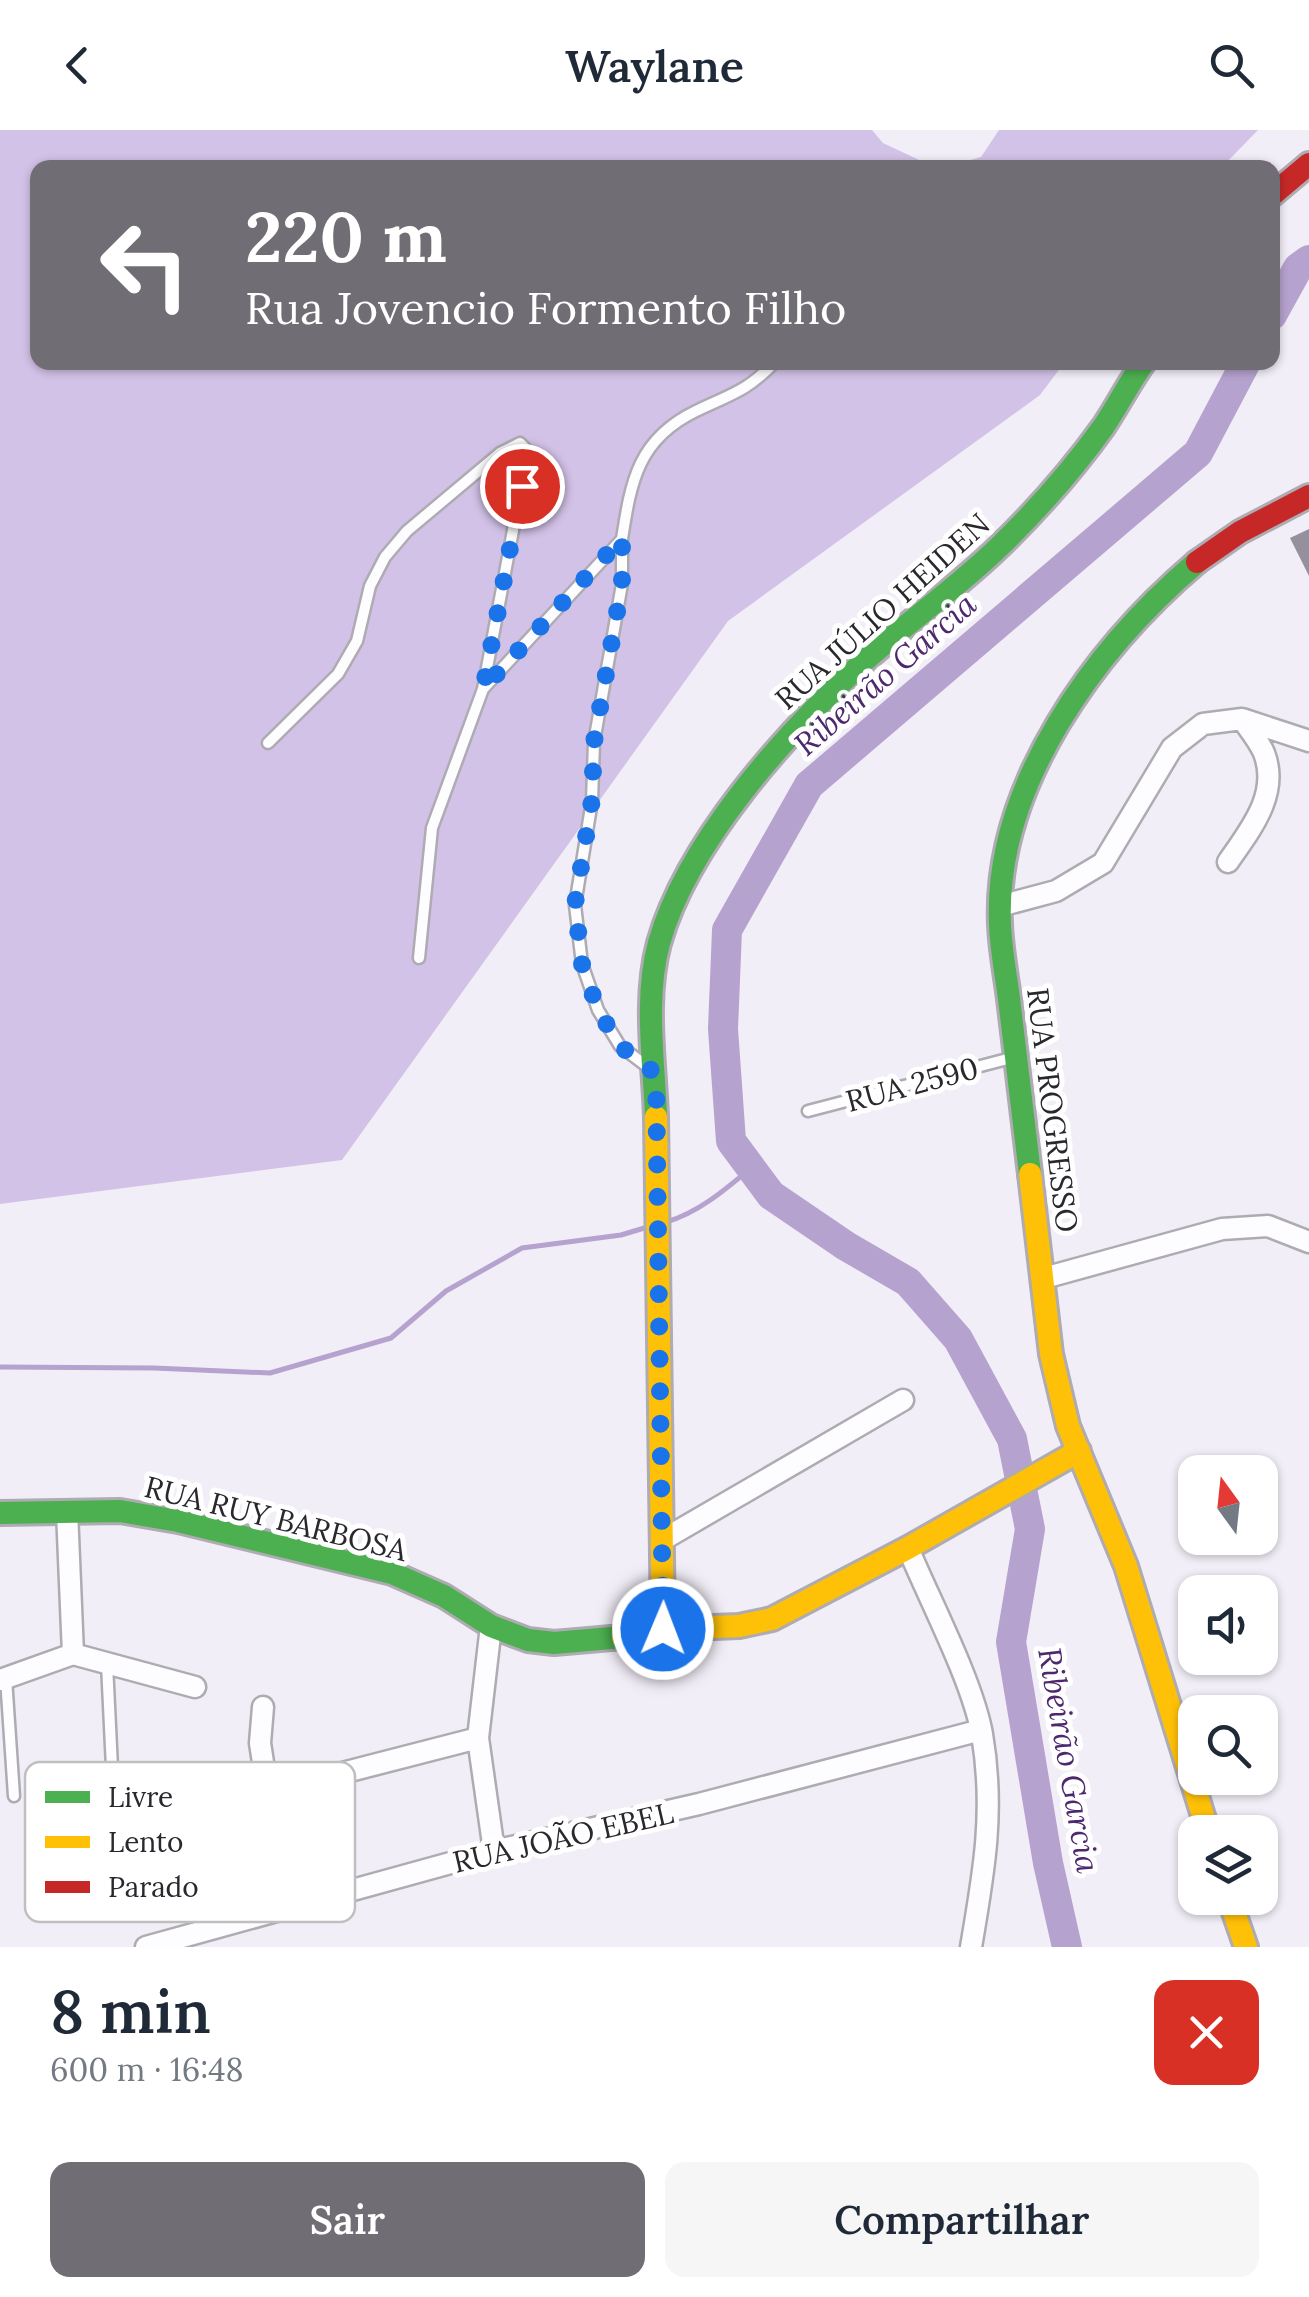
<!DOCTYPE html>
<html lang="pt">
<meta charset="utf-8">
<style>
:root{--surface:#fff;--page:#f6f6f7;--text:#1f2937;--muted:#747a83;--accent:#706d74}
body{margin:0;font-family:Lora,serif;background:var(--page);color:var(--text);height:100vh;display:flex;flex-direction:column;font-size:38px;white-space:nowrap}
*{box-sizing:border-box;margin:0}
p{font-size:32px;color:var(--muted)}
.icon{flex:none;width:55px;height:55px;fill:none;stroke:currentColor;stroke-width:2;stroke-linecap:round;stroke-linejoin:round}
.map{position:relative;height:1817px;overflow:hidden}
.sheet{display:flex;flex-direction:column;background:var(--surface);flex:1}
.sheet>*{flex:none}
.hud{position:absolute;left:30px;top:30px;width:1250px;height:210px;border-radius:20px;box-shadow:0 2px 8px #0004;background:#706d74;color:#fff;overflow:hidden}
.needle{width:65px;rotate:345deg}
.tools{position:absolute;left:1178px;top:1325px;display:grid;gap:20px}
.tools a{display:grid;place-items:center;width:100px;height:100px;border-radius:20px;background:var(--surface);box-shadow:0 2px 8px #0004;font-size:50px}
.pin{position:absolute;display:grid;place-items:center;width:85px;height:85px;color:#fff;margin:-42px;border:5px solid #fff;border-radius:50%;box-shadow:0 2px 10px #0007}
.me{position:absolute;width:110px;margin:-55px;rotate:1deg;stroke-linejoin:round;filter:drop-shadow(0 0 8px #0008)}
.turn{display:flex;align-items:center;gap:35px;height:210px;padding:0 50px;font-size:45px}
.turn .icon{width:130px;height:130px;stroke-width:2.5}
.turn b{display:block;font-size:70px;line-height:85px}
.round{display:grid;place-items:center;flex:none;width:105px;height:105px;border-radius:20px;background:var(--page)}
.head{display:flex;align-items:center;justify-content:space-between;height:170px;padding:0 50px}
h1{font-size:60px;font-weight:600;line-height:75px}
.button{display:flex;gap:20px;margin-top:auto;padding:20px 50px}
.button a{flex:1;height:115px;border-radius:20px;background:var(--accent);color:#fff;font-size:40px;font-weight:600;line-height:115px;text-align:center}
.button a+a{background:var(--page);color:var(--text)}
header{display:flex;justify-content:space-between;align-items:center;height:130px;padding:0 50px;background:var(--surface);font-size:45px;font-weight:600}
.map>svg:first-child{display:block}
.forest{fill:#d3c2e7}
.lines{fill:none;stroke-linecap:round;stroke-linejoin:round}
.stream{stroke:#b6a2ce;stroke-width:5}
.river{stroke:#b6a2ce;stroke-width:30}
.building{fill:#968f9d}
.lane-casing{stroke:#aeabb2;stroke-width:15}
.street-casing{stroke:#aeabb2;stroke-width:25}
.fast-casing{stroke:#aeabb2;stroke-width:28}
.slow-casing{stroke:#aeabb2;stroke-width:28}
.jam-casing{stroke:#aeabb2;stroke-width:28}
.lane{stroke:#fdfcfe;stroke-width:10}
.street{stroke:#fdfcfe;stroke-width:20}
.fast{stroke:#4caf50;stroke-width:22}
.slow{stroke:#ffc107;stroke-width:22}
.jam{stroke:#c62828;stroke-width:22}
.route{stroke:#1a73e8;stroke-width:18;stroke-dasharray:0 32.4}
.labels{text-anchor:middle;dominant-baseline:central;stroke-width:10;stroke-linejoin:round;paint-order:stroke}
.street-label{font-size:30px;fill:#2a272d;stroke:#fff}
.water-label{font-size:32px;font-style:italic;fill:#4d286f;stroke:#fff}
.key{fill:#fff;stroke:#bfbec0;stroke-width:2.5}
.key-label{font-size:28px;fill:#2a272d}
</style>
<header><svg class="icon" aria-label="back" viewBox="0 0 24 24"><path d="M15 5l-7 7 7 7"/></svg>Waylane<svg class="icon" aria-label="search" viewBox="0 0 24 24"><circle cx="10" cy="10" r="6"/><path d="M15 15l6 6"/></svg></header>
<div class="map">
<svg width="1309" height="1817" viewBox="0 0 1309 1817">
<rect width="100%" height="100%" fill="#f2eef7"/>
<path class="forest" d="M 0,0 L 872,0 L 883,13 L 934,37 L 38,38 L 38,232 L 1064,233 L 1040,265 L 728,491 L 342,1030 L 0,1074 Z
M 999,0 L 1258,0 L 1222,37 L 946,37 L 981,27 Z"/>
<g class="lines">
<path class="stream" d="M 666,1092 C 698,1083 726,1059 751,1038
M 0,1237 L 154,1238 L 270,1243 L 391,1208 L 446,1161 L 522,1118 L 621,1105 L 651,1096"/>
<path class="river" d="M 1272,185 L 1298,138 L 1309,130
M 1067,1817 L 1048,1733 L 1011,1512 L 1030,1399 L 1012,1309 L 958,1209 L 908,1152 L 846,1116 L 771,1065 L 731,1011 L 723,899 L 727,800 L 809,655 L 1198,323 L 1246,232"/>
</g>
<path class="building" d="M 1309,399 L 1309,446 L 1290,408 Z"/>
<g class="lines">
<defs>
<path id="lane" d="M 622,409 C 631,351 638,309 696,281 C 731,264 746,262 775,232
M 268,613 L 338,544 L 357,511 L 370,456 L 385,427 L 407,401 L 500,323 L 520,313 L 528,321 L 483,559 L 622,409 L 622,454 L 594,612 L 592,671 L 575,775 L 582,834 L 598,880 L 620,916 L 648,937
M 419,828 L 432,698 L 483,559
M 808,981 L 1015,927
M 6,1548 L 14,1666
M 55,1763 C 71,1745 109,1721 115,1700 L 107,1534"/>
<path id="street" d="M 1228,732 C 1250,700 1280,664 1264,623 C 1259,611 1249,599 1242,589
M 1000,776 L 1056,761 L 1103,733 L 1172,618 L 1203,594 L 1242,589 L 1309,611
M 1044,1148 L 1222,1099 L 1268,1096 L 1309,1112
M 664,1409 L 903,1270
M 908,1418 C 930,1471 972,1550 982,1604 C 995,1680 984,1742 971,1817
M 73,1524 L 195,1557
M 0,1550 L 73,1524 L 67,1381
M 263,1577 L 260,1613 L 266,1652 L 276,1660 L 478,1608 L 491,1496
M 478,1608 L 494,1721
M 146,1817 L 494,1721 L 699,1674 L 981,1600"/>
<path id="fast" d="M 656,987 C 654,931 644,868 659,813 C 687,713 786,603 861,534 C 906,493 957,458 1000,416 C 1037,380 1074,338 1104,296 C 1118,275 1129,253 1144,232
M 1030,1044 C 1023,988 1017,933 1010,877 C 1007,850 1001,822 1000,794 C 994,655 1096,518 1197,432
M 0,1383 L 120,1381 L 178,1391 L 392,1443 L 444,1466 L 491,1496 L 528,1510 L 554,1513 L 623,1507"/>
<path id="slow" d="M 656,987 L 663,1499
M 1030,1044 L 1051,1224 L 1068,1296 L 1126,1436 L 1208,1702
M 623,1507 L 663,1499 L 739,1496 L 772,1489 L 908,1418 L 1079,1321
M 1229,1768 L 1246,1817"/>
<path id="jam" d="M 1272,65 L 1309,34
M 1197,432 L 1240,402 L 1309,366"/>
</defs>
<use href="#lane" class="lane-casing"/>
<use href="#street" class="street-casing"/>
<use href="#fast" class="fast-casing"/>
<use href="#slow" class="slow-casing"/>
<use href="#jam" class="jam-casing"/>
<use href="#lane" class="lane"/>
<use href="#street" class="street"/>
<use href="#fast" class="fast"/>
<use href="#slow" class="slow"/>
<use href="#jam" class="jam"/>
</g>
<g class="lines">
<path class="route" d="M 522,356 L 483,559 L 622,408 L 622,454 L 594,612 L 592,670 L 575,774 L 582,834 L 598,880 L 620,916 L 656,944 L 663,1499"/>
</g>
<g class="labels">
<g class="street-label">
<text transform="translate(882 481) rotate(-42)">RUA JÚLIO HEIDEN</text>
<text transform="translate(912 954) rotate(-15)">RUA 2590</text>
<text transform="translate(1053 980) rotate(83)">RUA PROGRESSO</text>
<text transform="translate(276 1388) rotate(14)">RUA RUY BARBOSA</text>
<text transform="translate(563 1707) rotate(-13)">RUA JOÃO EBEL</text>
</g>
<g class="water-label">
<text transform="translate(885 544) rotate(-41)">Ribeirão Garcia</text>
<text transform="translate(1069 1630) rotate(80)">Ribeirão Garcia</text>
</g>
</g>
<rect x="25" y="1632" width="330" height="160" rx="15" class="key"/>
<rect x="45" y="1661" width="45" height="12" fill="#4caf50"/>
<rect x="45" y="1706" width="45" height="12" fill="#ffc107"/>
<rect x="45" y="1751" width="45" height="12" fill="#c62828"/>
<g class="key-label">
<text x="108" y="1677">Livre</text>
<text x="108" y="1722">Lento</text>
<text x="108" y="1767">Parado</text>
</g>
</svg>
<div class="tools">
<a><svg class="needle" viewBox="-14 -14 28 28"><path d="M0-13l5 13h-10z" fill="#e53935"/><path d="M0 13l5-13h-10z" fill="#747a83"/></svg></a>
<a><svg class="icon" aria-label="sound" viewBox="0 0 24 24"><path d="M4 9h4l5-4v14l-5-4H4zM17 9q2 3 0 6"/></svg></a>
<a><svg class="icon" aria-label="search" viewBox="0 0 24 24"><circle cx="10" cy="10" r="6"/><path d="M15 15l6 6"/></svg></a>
<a><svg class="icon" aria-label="layers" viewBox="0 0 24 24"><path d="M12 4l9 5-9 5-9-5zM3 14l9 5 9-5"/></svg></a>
</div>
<div class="pin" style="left:522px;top:356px;background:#d93025"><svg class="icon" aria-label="arrive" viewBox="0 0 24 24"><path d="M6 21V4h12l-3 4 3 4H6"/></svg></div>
<svg class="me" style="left:663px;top:1499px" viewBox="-20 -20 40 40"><circle r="17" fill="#1a73e8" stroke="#fff" stroke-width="3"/><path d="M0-11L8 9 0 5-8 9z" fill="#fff"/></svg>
<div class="hud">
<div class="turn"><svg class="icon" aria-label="left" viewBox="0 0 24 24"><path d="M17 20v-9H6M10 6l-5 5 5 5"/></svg><div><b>220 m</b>Rua Jovencio Formento Filho</div></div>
</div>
</div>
<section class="sheet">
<div class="head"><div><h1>8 min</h1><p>600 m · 16:48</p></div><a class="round" style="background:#d93025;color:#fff"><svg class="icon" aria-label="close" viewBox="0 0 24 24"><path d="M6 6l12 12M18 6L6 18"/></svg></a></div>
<div class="button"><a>Sair</a><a>Compartilhar</a></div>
</section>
